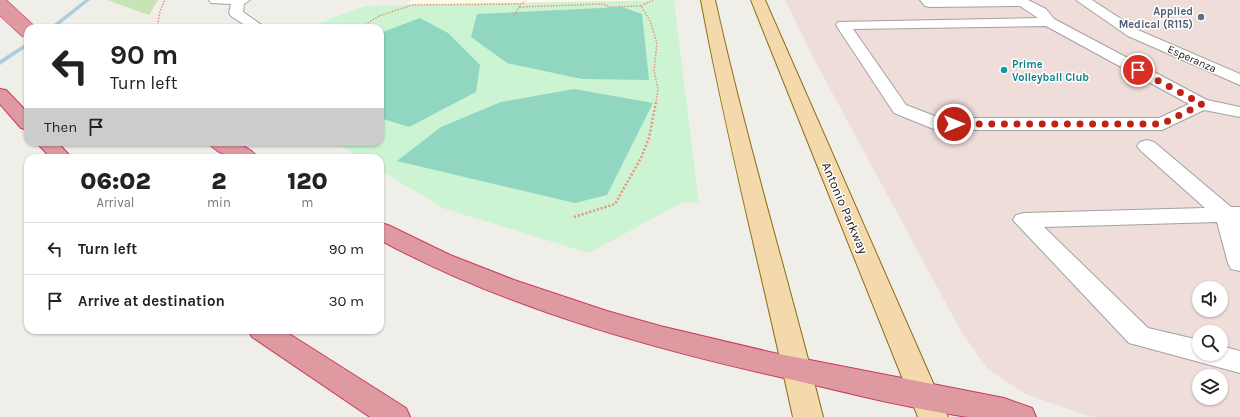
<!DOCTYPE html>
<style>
:root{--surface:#fff;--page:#f2f2f2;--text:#222;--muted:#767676;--line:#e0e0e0}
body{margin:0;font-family:Karla,sans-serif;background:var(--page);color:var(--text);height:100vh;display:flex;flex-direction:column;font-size:15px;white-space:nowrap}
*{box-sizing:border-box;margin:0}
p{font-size:13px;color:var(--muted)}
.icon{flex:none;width:22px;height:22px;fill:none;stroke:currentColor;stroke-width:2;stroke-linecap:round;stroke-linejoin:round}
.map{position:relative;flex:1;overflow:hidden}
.drawer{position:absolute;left:24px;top:154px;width:360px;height:180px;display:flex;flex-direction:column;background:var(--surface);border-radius:12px;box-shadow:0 1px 3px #0004}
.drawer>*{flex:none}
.hud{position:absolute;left:24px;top:24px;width:360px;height:122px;border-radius:12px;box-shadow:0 1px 3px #0004;background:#fff;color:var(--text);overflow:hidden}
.tools{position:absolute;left:1192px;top:281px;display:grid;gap:8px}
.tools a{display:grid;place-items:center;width:36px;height:36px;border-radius:50%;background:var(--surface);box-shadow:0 1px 3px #0004;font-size:20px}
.pin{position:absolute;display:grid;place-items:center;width:34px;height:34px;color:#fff;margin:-17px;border:2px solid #fff;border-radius:50%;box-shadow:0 1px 4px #0007}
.me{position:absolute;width:44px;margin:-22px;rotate:90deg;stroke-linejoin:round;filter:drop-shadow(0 0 3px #0008)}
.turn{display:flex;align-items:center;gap:14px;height:84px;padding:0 20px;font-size:18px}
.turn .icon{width:52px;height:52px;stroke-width:2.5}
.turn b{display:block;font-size:28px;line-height:34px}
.then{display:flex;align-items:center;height:38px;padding:0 20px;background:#0003;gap:8px;font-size:15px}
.eta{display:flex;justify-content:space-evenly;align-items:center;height:68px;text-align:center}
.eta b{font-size:24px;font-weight:800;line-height:28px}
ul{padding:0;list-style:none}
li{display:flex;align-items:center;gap:12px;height:52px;padding:0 20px;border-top:1px solid var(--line)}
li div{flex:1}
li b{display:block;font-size:15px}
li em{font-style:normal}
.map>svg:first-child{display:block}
.commercial{fill:#efddda;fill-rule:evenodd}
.education{fill:#fafce6}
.grass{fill:#c8e4b5}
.park{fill:#ccf4d2}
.pitch{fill:#90d6c0}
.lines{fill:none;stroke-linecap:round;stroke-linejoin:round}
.stream{fill:#aeccd9;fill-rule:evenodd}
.minor-casing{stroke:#a2a2a2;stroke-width:2}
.major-casing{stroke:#8d6d11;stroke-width:2}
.highway-casing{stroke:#c93b61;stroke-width:2}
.path-far1{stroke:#eb927e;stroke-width:1.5;stroke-dasharray:1.5 1.5;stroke-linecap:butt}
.path{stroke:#eb927e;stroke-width:2.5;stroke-dasharray:2 2;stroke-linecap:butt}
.minor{fill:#fff;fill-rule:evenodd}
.major{fill:#f3d9ab;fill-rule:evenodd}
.highway{fill:#de99a1;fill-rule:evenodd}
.highway-bridge-casing{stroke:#c93b61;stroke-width:17;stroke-linecap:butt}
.highway-bridge{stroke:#de99a1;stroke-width:16}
.route{stroke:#bc2316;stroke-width:7;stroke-dasharray:0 12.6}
.service-dot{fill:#5c6f8a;stroke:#fff;stroke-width:1.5}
.culture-dot{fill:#0f9aa8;stroke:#fff;stroke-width:1.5}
.labels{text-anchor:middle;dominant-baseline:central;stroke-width:3;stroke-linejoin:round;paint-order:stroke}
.far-service-label{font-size:11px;font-weight:bold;fill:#4e5e75;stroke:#fff;text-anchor:end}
.far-street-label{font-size:11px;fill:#212121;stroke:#fff}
.far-culture-label{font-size:11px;font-weight:bold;fill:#0d838f;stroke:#fff;text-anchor:start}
.street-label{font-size:13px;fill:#212121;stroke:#fff}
</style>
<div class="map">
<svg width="1240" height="417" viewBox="0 0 1240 417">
<rect width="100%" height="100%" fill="#f0eee9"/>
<path class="commercial" d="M 785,0 L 1240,0 L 1240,417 L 1092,417 L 1025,394 L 988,369 L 962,333 L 815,61 ZM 1199,288 L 1221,288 L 1221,310 L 1199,310 ZM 1199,332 L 1221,332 L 1221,354 L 1199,354 ZM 1199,376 L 1221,376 L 1221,398 L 1199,398 Z"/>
<path class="education" d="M 411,0 L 674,0 L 408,4 Z"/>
<path class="grass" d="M 107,0 L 158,0 L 149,15 Z"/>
<path class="park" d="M 674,0 L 699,203 L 683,202 L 589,253 L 443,208 L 380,170 L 380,158 L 361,158 L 334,142 L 380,142 L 380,28 L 306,28 L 365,6 Z"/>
<path class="pitch" d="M 622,7 L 642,14 L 649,80 L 582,79 L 507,63 L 471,37 L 477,14 Z
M 420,18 L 448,33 L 480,65 L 476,92 L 409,127 L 380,118 L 380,33 Z
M 574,89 L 653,103 L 607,195 L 575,203 L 397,161 L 441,127 L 501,102 Z"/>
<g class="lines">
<path class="stream" d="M 85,0 L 90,0 L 55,28 L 49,28 Z
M 28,42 L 28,46 L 0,65 L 0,60 Z"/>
<defs>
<path id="minor" d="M 209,0 L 250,0 L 244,4 L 243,12 L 266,28 L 249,28 L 231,16 L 229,13 L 231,4 L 211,3 Z
M 920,0 L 1028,0 L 1046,9 L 1054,19 L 1207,100 L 1240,107 L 1240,117 L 1204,110 L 1162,130 L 938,130 L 931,128 L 894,113 L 836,25 L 838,22 L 1038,18 L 1020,6 L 930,7 L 925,6 ZM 1046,26 L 1189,104 L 1159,118 L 940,118 L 906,105 L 853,29 Z
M 1076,0 L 1092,0 L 1138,30 L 1240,74 L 1240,85 L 1128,36 Z
M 1147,140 L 1154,142 L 1231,207 L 1240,207 L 1240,271 L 1231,269 L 1228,263 L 1217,222 L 1044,227 L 1148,328 L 1199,340 L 1199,354 L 1221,354 L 1221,346 L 1240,351 L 1240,373 L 1129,343 L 1013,220 L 1016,215 L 1024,213 L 1205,208 L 1140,150 L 1137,146 L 1140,142 Z"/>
<path id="major" d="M 701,0 L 715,0 C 746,140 788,278 823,417 L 793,417 C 763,278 727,140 701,0 Z
M 751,0 L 765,0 L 948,417 L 918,417 Z"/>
<path id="highway" d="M 0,89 L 6,90 L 28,113 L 28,130 L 21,128 L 0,104 Z
M 36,142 L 57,142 L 72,158 L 51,158 Z
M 208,142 C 226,142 247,142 258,158 C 241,158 219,158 208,142 Z
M 380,223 L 388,225 L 450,255 L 514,280 L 607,311 L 660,326 L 774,353 L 1004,398 L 1032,408 L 1036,417 C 1014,417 990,417 968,417 C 912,409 857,395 802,382 C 660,351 509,310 380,240 Z
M 248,330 L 283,330 L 406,408 L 410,417 L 370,417 L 252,337 Z"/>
</defs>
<use href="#minor" class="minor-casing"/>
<use href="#major" class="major-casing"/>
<use href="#highway" class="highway-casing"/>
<path class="path-far1" d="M 641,6 L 653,0
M 520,7 L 603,4 L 610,7 L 641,6 L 650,21 L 657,43 L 654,71 L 658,89 L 656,103
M 514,15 L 520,6
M 157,28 L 160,11 L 165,0
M 360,28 L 379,16 L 412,5 L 522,4 L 525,1"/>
<path class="path" d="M 574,217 L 615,204 L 641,158 L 649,138 L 656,102"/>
<use href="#minor" class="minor"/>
<use href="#major" class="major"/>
<use href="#highway" class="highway"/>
<defs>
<path id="highway-bridge" d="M 0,5 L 28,31"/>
</defs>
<use href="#highway-bridge" class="highway-bridge-casing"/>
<use href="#highway-bridge" class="highway-bridge"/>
</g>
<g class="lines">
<path class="route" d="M 954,124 L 1162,124 L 1202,104 L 1138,70"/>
</g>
<circle class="service-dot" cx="1201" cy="17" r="4"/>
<circle class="culture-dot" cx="1004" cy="70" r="4"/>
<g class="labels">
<g class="far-service-label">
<text x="1193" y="11">Applied<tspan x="1193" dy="13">Medical (R115)</tspan></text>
</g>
<g class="far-street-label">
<text transform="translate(1192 59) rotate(24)">Esperanza</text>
</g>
<g class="far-culture-label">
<text x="1012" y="64">Prime<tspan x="1012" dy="13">Volleyball Club</tspan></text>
</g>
<g class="street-label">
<text transform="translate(845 208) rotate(67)">Antonio Parkway</text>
</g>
</g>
</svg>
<div class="tools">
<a><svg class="icon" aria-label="sound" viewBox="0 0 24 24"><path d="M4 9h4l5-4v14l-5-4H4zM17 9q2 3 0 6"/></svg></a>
<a><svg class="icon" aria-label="search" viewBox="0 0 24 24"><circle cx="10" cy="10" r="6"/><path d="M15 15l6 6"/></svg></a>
<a><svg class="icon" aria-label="layers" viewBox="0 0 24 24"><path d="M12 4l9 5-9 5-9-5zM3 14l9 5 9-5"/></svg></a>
</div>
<div class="pin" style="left:1138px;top:70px;background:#d93025"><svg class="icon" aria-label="arrive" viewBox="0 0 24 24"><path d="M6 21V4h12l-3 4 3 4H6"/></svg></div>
<svg class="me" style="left:954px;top:124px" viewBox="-20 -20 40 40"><circle r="17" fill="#bc2316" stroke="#fff" stroke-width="3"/><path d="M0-11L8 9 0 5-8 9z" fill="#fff"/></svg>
<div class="hud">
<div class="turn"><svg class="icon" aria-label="left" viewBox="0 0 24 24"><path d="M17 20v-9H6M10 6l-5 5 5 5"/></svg><div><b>90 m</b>Turn left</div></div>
<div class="then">Then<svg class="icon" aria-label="arrive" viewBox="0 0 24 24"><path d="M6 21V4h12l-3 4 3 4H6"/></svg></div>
</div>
<section class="drawer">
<div class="eta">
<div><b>06:02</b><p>Arrival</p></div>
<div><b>2</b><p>min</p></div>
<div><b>120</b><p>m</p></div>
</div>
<ul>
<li><svg class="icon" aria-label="left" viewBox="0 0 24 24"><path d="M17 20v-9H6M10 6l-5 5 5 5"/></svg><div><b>Turn left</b></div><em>90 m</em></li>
<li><svg class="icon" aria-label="arrive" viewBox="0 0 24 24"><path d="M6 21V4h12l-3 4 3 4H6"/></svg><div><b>Arrive at destination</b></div><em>30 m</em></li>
</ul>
</section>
</div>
